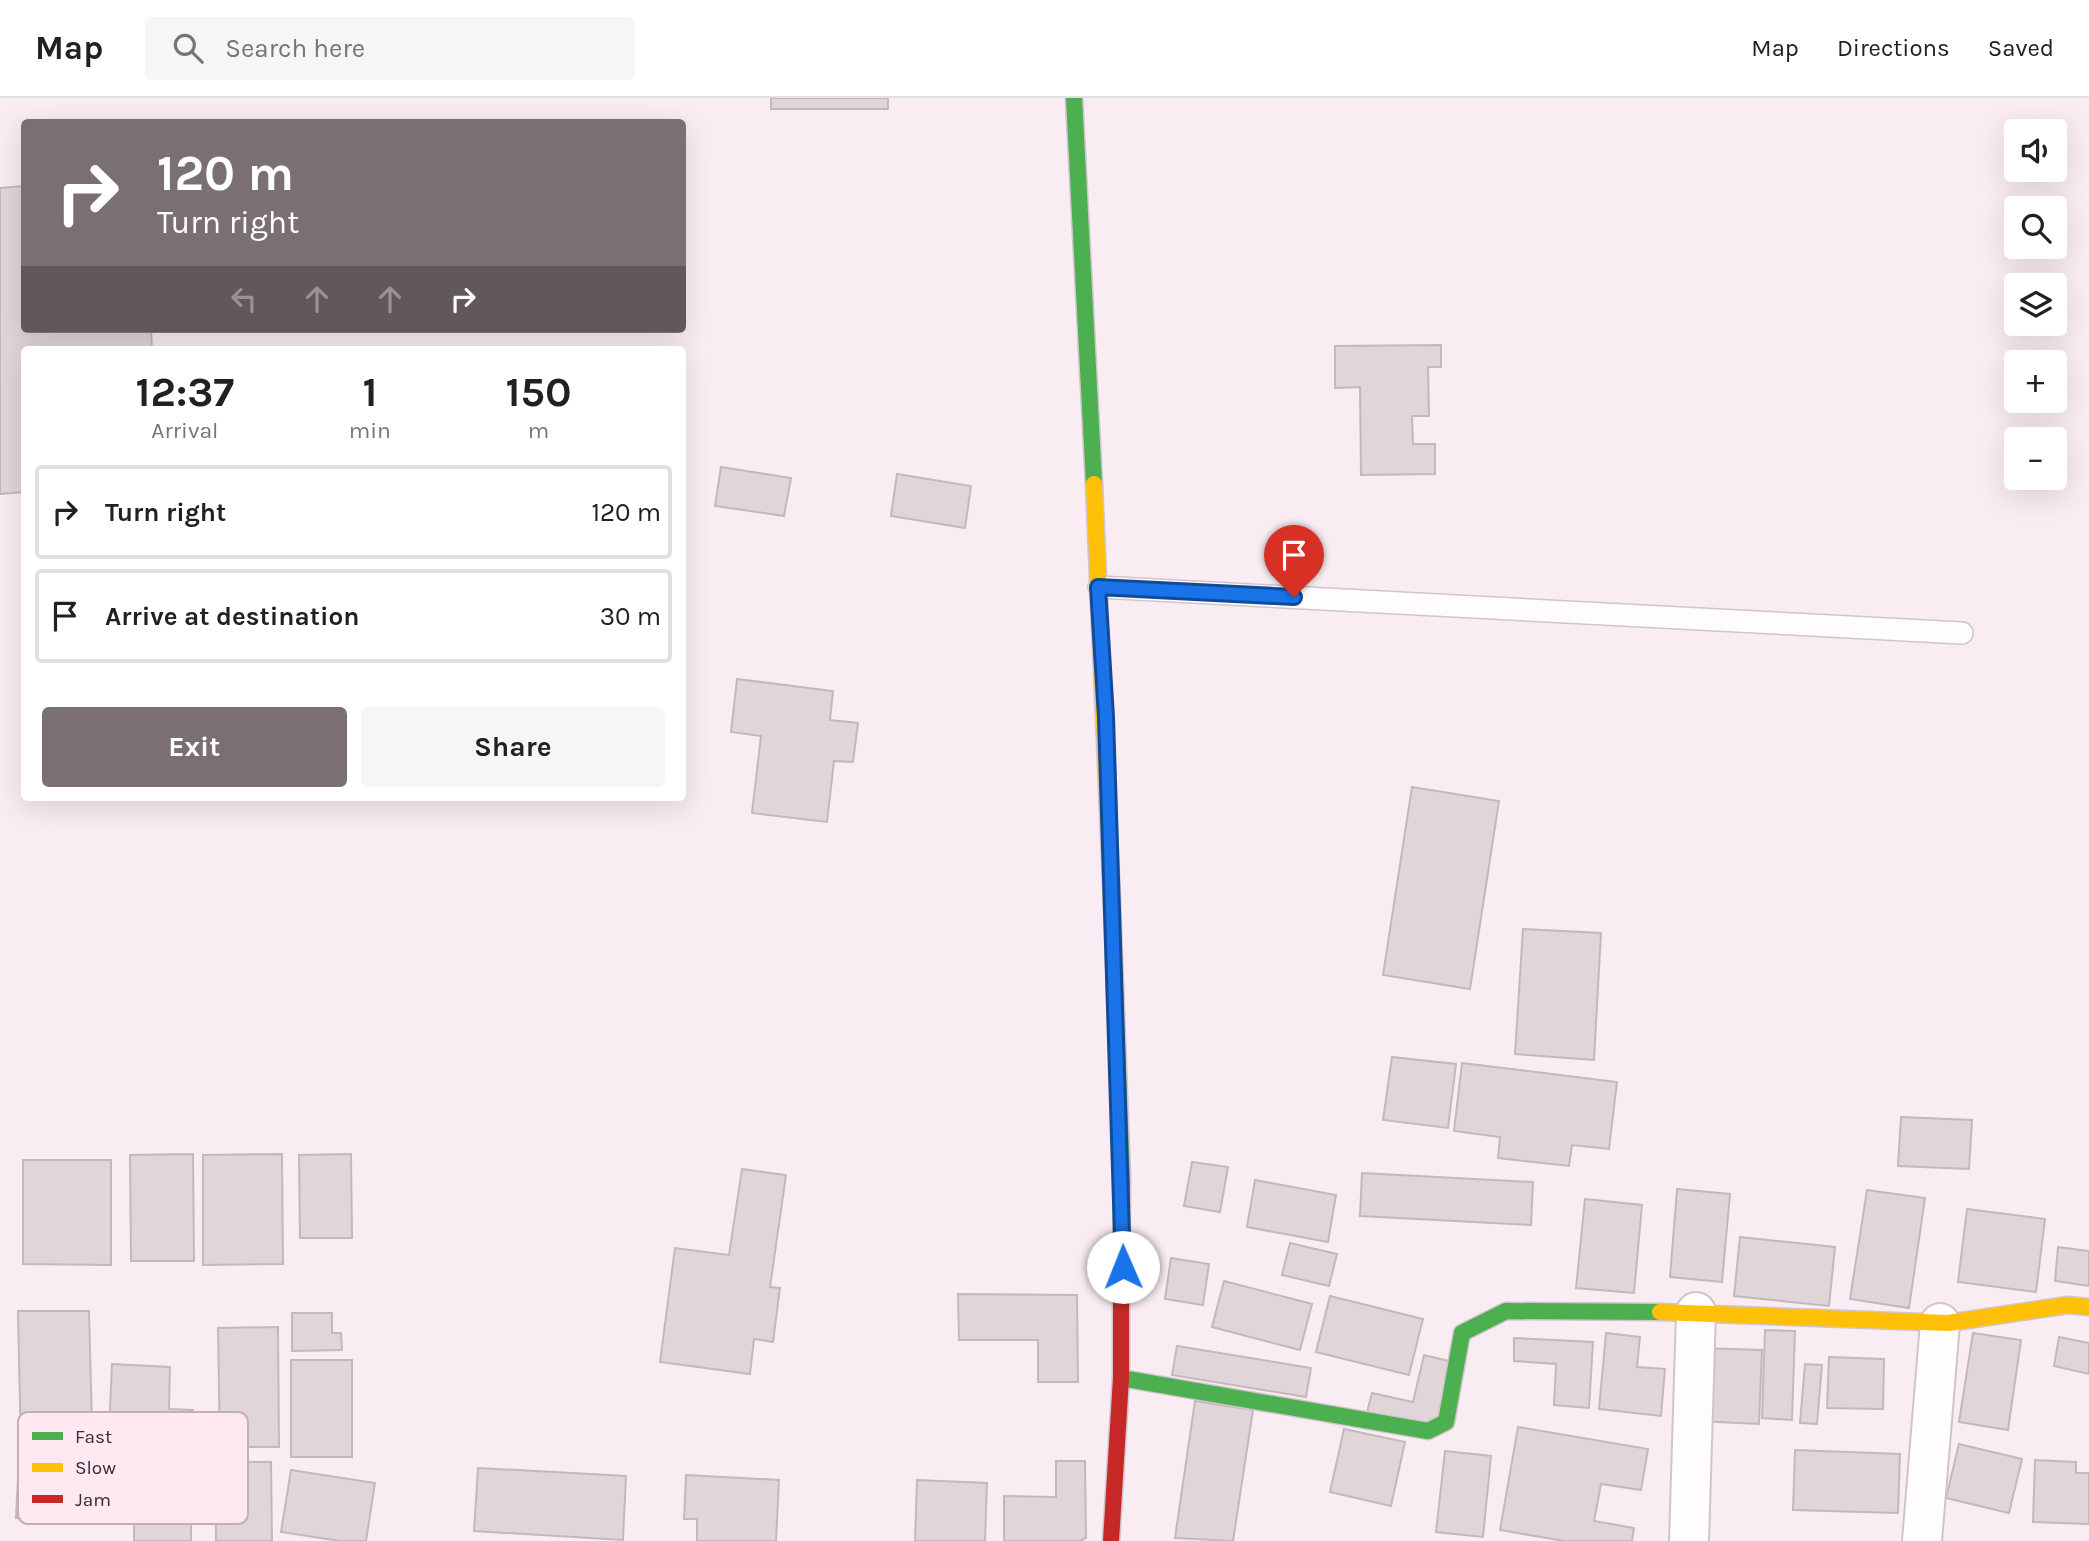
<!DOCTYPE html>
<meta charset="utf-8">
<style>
:root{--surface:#fff;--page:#f6f6f6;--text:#202124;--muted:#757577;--line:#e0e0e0;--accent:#7a6f74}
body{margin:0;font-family:Karla,sans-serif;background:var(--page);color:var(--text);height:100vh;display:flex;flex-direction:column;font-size:26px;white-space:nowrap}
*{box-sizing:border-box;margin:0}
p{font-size:23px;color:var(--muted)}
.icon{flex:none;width:38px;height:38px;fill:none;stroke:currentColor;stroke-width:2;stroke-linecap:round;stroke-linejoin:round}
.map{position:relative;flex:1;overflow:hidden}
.side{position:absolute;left:21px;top:248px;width:665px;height:455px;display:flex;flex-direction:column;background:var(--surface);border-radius:7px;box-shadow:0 7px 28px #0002}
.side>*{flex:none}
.guide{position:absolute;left:21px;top:21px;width:665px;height:214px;border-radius:7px;box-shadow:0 7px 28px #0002;background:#7a6f74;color:#fff;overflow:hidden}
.buttons{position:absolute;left:2004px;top:21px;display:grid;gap:14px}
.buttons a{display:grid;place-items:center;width:63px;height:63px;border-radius:7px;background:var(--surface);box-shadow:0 7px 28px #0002;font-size:35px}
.pin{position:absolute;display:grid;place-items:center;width:60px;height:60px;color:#fff;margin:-72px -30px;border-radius:50% 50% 50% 0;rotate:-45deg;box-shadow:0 0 7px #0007}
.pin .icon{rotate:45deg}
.me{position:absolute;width:77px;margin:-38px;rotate:359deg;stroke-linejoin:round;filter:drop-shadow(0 0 5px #0008)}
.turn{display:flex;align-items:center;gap:24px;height:147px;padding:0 21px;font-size:32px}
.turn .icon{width:91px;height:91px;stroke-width:2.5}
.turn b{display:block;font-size:49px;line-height:60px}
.lanes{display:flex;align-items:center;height:66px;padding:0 21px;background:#0003;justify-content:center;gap:35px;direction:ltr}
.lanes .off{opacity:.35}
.eta{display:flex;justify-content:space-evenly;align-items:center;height:119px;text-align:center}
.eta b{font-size:42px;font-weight:700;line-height:49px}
.primary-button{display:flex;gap:14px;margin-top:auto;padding:14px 21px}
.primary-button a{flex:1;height:80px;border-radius:7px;background:var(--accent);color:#fff;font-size:28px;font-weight:700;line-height:80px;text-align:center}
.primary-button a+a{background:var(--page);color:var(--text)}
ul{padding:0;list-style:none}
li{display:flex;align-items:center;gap:21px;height:94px;margin:0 14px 10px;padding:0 7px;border:4px solid var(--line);border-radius:7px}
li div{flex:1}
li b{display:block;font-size:26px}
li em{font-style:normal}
header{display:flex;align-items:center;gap:42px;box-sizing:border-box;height:98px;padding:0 35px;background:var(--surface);border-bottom:2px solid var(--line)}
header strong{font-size:33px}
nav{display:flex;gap:38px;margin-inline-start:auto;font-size:24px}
.search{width:490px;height:63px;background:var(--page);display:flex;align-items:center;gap:18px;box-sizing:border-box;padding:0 24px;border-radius:7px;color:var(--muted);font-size:26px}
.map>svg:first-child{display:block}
.building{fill:#e0d5d8;stroke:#c3b8bb;stroke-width:2}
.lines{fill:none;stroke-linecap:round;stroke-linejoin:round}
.lane-casing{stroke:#d0c5ca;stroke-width:24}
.street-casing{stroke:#d0c5ca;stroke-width:42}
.fast-casing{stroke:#d0c5ca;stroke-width:19}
.slow-casing{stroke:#d0c5ca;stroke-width:19}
.jam-casing{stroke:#d0c5ca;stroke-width:19}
.lane{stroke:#fefcfd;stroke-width:21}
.street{stroke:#fefcfd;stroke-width:38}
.fast{stroke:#4caf50;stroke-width:16}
.slow{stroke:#ffc107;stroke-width:16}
.jam{stroke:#c62828;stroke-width:16}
.route-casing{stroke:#114b97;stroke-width:18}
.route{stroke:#1a73e8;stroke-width:12}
.key{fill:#fee8f2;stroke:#c2afb8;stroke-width:2}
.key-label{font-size:19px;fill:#352b30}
</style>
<header>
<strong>Map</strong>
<div class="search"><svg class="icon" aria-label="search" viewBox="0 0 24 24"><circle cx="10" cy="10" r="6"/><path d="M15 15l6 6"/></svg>Search here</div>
<nav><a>Map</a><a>Directions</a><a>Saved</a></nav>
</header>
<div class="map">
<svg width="2089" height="1443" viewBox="0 0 2089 1443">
<rect width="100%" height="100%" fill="#f9edf3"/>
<path class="building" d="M 771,0 L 888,0 L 888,11 L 771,11 Z
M 24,88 L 24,231 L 151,231 L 152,252 L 24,252 L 24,394 L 0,396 L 0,90 Z
M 1441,247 L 1441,269 L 1428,269 L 1429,318 L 1412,318 L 1413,346 L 1435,346 L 1435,376 L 1361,377 L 1360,289 L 1335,290 L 1335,248 Z
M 721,369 L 791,380 L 784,418 L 715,408 Z
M 897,376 L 971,388 L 965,430 L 891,418 Z
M 737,581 L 833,593 L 830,622 L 858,625 L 853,664 L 834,663 L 827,724 L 752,715 L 761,638 L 731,634 Z
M 1412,689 L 1499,703 L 1470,891 L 1383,877 Z
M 1523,831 L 1601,835 L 1594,962 L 1515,956 Z
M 1392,959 L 1456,966 L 1448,1030 L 1383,1022 Z
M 1462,965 L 1617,984 L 1609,1051 L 1572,1047 L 1569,1068 L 1498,1060 L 1500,1039 L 1454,1033 Z
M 1901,1019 L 1972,1022 L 1969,1071 L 1898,1068 Z
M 193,1056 L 194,1163 L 131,1163 L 130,1057 Z
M 282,1056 L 283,1166 L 203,1167 L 203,1057 Z
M 351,1056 L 352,1140 L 300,1140 L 299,1057 Z
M 23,1062 L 111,1062 L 111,1167 L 23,1166 Z
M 1192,1064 L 1228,1069 L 1220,1114 L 1184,1108 Z
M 742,1071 L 786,1077 L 770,1189 L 780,1190 L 773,1244 L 754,1241 L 750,1276 L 660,1264 L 675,1150 L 729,1157 Z
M 1362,1075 L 1533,1084 L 1531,1127 L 1360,1118 Z
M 1255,1082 L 1336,1097 L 1328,1144 L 1247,1129 Z
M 1677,1091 L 1730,1096 L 1722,1184 L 1670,1179 Z
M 1867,1092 L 1925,1100 L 1909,1210 L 1850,1201 Z
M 1585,1101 L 1642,1107 L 1634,1195 L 1576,1190 Z
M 1967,1111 L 2045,1121 L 2036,1194 L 1958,1184 Z
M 1740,1139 L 1835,1149 L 1829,1208 L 1734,1198 Z
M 1290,1145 L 1337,1156 L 1329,1188 L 1282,1177 Z
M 2058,1149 L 2089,1153 L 2089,1188 L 2055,1183 Z
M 1171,1160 L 1209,1166 L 1203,1207 L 1165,1201 Z
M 1224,1183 L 1312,1206 L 1300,1252 L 1212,1229 Z
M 958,1196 L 1077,1197 L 1078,1284 L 1038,1284 L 1038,1242 L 959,1242 Z
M 1330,1198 L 1423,1221 L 1409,1277 L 1316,1254 Z
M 18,1213 L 89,1213 L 92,1327 L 100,1327 L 100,1351 L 21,1353 Z
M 292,1215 L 332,1215 L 332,1235 L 341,1235 L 342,1252 L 292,1253 Z
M 278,1229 L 279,1349 L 220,1349 L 218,1230 Z
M 1765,1232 L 1795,1233 L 1792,1322 L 1762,1320 Z
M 1606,1235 L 1640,1239 L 1637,1269 L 1665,1271 L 1661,1318 L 1599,1311 Z
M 1973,1235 L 2021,1242 L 2008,1332 L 1959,1324 Z
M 2059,1239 L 2089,1245 L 2089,1276 L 2054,1268 Z
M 1514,1240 L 1593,1244 L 1589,1310 L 1554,1307 L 1556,1266 L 1514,1263 Z
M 1177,1248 L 1311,1270 L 1306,1299 L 1172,1277 Z
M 1700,1250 L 1762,1252 L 1759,1326 L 1697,1323 Z
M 1424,1257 L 1453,1264 L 1438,1330 L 1367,1314 L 1372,1295 L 1413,1304 Z
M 1829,1259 L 1884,1261 L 1883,1311 L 1827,1310 Z
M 291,1262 L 352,1262 L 352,1359 L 291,1359 Z
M 112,1266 L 170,1269 L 169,1311 L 193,1312 L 191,1345 L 168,1344 L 167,1355 L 108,1352 Z
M 1805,1266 L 1822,1267 L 1817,1326 L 1800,1325 Z
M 1195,1303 L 1253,1312 L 1233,1443 L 1175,1440 Z
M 1518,1329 L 1648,1351 L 1641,1392 L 1601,1386 L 1594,1423 L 1634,1430 L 1632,1443 L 1564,1443 L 1500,1432 Z
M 1344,1331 L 1405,1344 L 1391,1408 L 1330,1394 Z
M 1959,1346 L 2022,1361 L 2009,1415 L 1946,1400 Z
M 1795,1352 L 1900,1356 L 1898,1415 L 1793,1412 Z
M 1445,1353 L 1491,1358 L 1483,1439 L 1436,1434 Z
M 19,1360 L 94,1363 L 91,1424 L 16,1420 Z
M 2035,1362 L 2076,1364 L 2076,1375 L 2089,1375 L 2089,1426 L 2033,1424 Z
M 1056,1363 L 1085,1363 L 1086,1440 L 1080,1443 L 1004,1443 L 1004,1398 L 1056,1399 Z
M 215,1364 L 271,1364 L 272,1443 L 216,1443 Z
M 478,1370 L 626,1378 L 623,1442 L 474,1433 Z
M 291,1372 L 375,1385 L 366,1443 L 340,1443 L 281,1434 Z
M 686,1377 L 779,1382 L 776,1443 L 697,1443 L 697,1421 L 684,1421 Z
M 917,1382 L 987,1385 L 985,1443 L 915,1443 Z
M 134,1423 L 191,1424 L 191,1443 L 134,1443 Z"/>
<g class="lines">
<defs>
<path id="lane" d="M 1099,489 L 1962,535"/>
<path id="street" d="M 1689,1443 L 1696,1214
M 1922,1443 L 1940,1225"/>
<path id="fast" d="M 1074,0 L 1094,386
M 1112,805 L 1122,1082 L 1121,1193
M 1121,1280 L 1428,1333 L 1446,1324 L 1462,1235 L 1506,1213 L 1660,1214"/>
<path id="slow" d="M 1094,386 L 1112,805
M 1660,1214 L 1948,1225 L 2068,1207 L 2089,1209"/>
<path id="jam" d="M 1111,1443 L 1121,1280 L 1121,1193"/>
</defs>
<use href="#lane" class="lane-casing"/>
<use href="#street" class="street-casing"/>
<use href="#fast" class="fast-casing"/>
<use href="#slow" class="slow-casing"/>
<use href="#jam" class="jam-casing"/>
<use href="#lane" class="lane"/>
<use href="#street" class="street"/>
<use href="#fast" class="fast"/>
<use href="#slow" class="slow"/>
<use href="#jam" class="jam"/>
</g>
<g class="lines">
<defs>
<path id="route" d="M 1123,1169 L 1106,619 L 1098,489 L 1294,499"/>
</defs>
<use href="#route" class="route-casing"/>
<use href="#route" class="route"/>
</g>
<rect x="18" y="1314" width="230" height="112" rx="10" class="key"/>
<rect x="32" y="1334" width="31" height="8" fill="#4caf50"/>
<rect x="32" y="1365" width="31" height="9" fill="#ffc107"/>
<rect x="32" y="1397" width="31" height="8" fill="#c62828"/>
<g class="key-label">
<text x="75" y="1345">Fast</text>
<text x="75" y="1376">Slow</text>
<text x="75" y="1408">Jam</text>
</g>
</svg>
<div class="buttons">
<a><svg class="icon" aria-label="sound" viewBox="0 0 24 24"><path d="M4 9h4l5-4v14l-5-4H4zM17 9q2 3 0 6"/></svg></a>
<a><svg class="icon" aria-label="search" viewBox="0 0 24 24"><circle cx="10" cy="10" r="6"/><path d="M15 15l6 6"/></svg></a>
<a><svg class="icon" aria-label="layers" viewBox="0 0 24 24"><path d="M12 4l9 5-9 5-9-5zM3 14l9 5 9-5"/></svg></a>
<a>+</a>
<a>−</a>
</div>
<div class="pin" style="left:1294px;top:499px;background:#d93025"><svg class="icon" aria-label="arrive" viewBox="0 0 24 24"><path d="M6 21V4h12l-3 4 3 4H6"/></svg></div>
<svg class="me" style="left:1123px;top:1169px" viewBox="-20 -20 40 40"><circle r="19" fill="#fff"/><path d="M0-13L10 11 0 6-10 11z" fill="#1a73e8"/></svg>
<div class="guide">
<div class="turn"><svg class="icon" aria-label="right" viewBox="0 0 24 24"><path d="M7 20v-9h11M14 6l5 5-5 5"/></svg><div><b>120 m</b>Turn right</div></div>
<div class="lanes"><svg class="icon off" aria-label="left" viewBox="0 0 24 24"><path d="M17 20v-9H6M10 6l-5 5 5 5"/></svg><svg class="icon off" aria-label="ahead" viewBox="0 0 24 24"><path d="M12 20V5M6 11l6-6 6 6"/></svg><svg class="icon off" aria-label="ahead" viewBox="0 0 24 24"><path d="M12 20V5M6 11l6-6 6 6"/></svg><svg class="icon" aria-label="right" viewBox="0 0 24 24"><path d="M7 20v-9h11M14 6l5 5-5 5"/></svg></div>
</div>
<section class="side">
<div class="eta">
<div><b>12:37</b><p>Arrival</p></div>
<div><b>1</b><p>min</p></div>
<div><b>150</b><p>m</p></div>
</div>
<ul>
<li><svg class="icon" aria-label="right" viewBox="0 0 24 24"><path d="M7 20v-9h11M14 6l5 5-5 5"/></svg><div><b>Turn right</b></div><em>120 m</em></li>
<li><svg class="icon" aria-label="arrive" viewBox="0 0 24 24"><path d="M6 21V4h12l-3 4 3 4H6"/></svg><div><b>Arrive at destination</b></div><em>30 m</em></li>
</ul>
<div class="primary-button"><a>Exit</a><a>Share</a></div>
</section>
</div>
